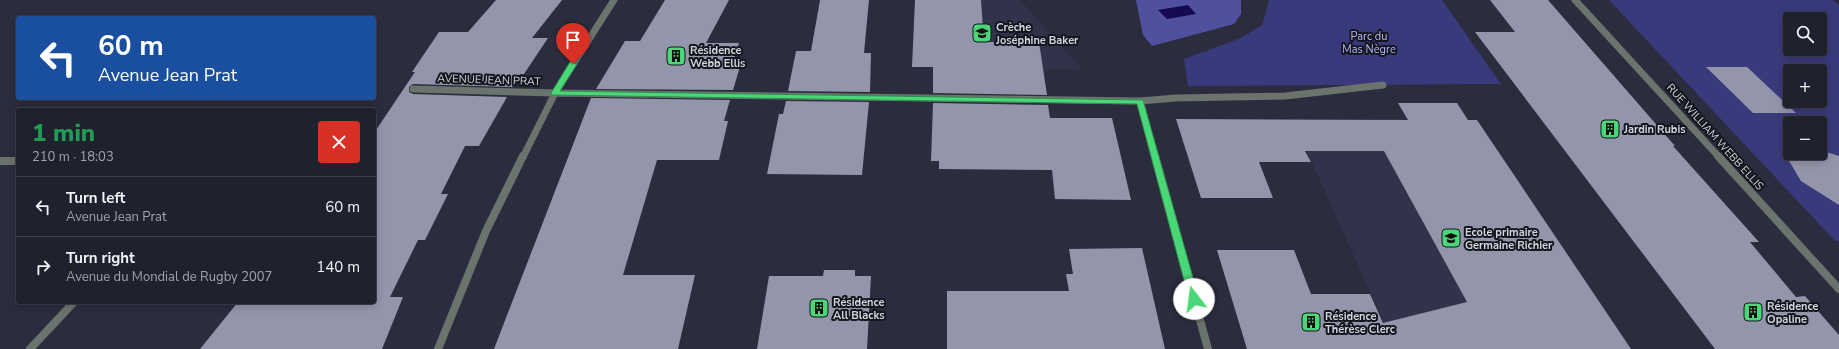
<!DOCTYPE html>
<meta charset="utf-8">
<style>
:root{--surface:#20212e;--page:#2d2e3a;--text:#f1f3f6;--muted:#a2a3aa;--line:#3d3e4a}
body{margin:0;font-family:"Nunito Sans",sans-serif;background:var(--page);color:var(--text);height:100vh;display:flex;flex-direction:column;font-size:15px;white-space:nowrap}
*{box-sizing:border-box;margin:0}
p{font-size:13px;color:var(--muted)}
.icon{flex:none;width:22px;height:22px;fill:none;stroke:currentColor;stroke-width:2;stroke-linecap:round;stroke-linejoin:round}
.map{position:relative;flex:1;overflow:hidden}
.drawer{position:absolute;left:16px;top:108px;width:360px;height:196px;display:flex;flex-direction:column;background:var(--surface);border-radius:4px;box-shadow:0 2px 10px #0003,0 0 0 1px var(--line)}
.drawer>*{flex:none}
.banner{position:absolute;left:16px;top:16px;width:360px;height:84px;border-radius:4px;box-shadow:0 2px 10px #0003,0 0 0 1px var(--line);background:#1a4fa0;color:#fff;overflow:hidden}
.controls{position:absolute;left:1783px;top:12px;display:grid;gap:8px}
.controls a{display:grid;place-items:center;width:44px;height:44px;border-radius:4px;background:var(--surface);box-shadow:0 2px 10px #0003,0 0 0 1px var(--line);font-size:20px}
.pin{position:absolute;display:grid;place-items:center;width:34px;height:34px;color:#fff;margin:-41px -17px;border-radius:50% 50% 50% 0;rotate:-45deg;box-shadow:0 0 4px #0007}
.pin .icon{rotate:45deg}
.me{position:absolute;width:44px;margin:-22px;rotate:345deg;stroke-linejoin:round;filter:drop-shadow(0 0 3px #0008)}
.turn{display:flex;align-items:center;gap:14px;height:84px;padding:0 16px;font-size:18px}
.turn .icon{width:52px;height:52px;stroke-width:2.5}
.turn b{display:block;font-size:28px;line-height:34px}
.round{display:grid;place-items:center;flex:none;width:42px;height:42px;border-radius:4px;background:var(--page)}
.summary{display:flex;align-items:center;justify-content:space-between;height:68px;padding:0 16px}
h1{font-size:24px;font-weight:800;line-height:30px;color:#1e9e55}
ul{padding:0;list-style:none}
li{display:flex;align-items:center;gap:12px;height:60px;padding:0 16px;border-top:1px solid var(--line)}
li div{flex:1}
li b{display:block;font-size:15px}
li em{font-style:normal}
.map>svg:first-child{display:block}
.built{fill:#31334b}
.green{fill:#393a7b;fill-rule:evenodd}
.forest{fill:#50519e}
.water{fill:#170852}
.building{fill:#9396aa}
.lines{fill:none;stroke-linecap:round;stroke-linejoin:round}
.pedestrian{stroke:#6b736d;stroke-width:7}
.minor-far1{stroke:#6b736d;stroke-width:7}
.minor{stroke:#6b736d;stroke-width:8}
.route{fill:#4ad778;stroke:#308c4e}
.labels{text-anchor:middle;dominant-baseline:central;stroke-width:4;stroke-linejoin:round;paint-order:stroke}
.poi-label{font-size:11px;font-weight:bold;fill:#d2d4df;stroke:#15151d;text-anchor:start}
.park-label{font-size:11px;fill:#b4bafa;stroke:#15151d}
.street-label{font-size:11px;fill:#d2d4df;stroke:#15151d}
</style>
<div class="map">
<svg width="1839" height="349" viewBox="0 0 1839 349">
<rect width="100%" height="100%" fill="#2b2c3d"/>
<path class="built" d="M 915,0 L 1020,0 L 1083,70 L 912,67 Z
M 1292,119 L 1375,126 L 1390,126 L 1386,119 L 1477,120 L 1631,349 L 1396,349 Z"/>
<path class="green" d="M 1269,0 L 1442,0 L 1501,84 L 1188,86 L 1184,59 L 1241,38 L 1262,25 Z
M 1609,0 L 1833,0 L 1839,5 L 1839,241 L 1835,241 ZM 1790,19 L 1820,19 L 1820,49 L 1790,49 ZM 1790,71 L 1820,71 L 1820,101 L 1790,101 ZM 1790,123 L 1820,123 L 1820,153 L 1790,153 Z"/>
<path class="forest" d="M 1136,0 L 1241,0 L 1241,14 L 1234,24 L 1152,46 L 1143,35 Z"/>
<path class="water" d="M 1188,5 L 1196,14 L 1167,19 L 1158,10 Z"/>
<path class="building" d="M 496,0 L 562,0 L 532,38 L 548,38 L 524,74 L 520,74 L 512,87 L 413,84 L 409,87 L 409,92 L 413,94 L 507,97 L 479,146 L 465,146 L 441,194 L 448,194 L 425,240 L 418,240 L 390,297 L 403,297 L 382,349 L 200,349 L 238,302 L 374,302 L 374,133 L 415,72 L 412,72 L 439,32 L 468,32 Z
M 665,0 L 729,0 L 706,43 L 739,43 L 734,59 L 742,60 L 733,90 L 596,89 L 625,41 L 640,41 Z
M 820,0 L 869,0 L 864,53 L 871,53 L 870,92 L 788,91 L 796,51 L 811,51 Z
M 915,0 L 981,0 L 984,42 L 1039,42 L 1047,95 L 933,93 L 933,67 L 912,67 Z
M 1490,0 L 1548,0 L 1675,146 L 1673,146 L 1759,242 L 1750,242 L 1796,297 L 1805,296 L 1839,335 L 1839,349 L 1715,349 L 1475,32 L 1515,32 Z
M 1706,67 L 1747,67 L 1796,113 L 1753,113 Z
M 591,98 L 730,100 L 724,121 L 728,121 L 719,160 L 657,160 L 623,275 L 695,275 L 678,349 L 494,349 Z
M 786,101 L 869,102 L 862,175 L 767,174 L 779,114 L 783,114 Z
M 933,103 L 1048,105 L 1050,118 L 1112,118 L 1131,200 L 1055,199 L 1052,170 L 939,169 L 939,161 L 931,161 Z
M 1398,103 L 1457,103 L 1468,120 L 1477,120 L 1631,349 L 1247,349 L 1217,250 L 1294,250 L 1311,294 L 1370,294 L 1383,323 L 1467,302 L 1384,151 L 1305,151 L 1311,162 L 1259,162 L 1273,198 L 1201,198 L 1176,119 L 1408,120 Z
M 1820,150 L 1839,156 L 1839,205 L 1801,181 L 1789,161 L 1805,153 L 1820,153 Z
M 1142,248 L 1165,349 L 947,349 L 947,291 L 1069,291 L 1066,274 L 1073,274 L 1069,249 Z
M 824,270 L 855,270 L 855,276 L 871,276 L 867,349 L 757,349 L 769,276 L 823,276 Z"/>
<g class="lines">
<path class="pedestrian" d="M 1140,101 L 1176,98 L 1285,96 L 1383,85"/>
<path class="minor-far1" d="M 1575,0 L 1719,157
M 413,89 L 555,93 L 1140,101 L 1155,157
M 523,157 L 555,93 L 614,0"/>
<path class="minor" d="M 1155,156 L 1208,349
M 1718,156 L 1839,289
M 0,161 L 18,161
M 30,349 L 74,302
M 438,349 L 486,231 L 523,156"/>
</g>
<path class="route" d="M 570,62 L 577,64 L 560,91 L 1143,100 L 1199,299 L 1194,303 L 1189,299 L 1137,104 L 552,95 L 551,93 Z"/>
<defs>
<symbol id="school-square" viewBox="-11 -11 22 22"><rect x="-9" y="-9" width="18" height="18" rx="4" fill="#4ad778" stroke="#15151d"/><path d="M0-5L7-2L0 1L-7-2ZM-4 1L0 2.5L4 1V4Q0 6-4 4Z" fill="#111"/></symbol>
<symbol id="building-square" viewBox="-11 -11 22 22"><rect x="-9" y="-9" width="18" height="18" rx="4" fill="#4ad778" stroke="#15151d"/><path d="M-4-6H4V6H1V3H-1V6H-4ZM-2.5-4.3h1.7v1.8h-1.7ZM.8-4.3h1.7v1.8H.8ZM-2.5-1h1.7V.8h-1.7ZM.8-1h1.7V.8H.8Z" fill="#111"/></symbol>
</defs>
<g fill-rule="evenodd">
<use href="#school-square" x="971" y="22" width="22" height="22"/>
<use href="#building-square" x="665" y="45" width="22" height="22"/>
<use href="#building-square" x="1599" y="118" width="22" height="22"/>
<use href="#school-square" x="1440" y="227" width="22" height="22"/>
<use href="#building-square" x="808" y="297" width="22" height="22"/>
<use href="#building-square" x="1742" y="301" width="22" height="22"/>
<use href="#building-square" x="1300" y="311" width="22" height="22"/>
</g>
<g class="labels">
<g class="poi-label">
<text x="996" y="27">Crèche<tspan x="996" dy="13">Joséphine Baker</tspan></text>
<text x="690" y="50">Résidence<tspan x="690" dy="13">Webb Ellis</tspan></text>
<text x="1624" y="129">Jardin Rubis</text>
<text x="1465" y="232">Ecole primaire<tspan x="1465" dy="13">Germaine Richier</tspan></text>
<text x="833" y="302">Résidence<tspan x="833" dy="13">All Blacks</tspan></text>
<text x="1767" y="306">Résidence<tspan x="1767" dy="13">Opaline</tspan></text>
<text x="1325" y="316">Résidence<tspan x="1325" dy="13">Thérèse Clerc</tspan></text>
</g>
<g class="park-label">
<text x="1369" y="36">Parc du<tspan x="1369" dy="13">Mas Nègre</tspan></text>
</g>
<g class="street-label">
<text transform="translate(489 80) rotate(2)">AVENUE JEAN PRAT</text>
<text transform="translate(1715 137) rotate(48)">RUE WILLIAM WEBB ELLIS</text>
</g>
</g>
</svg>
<div class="controls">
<a><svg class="icon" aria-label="search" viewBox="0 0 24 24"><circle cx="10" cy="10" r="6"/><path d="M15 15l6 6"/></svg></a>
<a>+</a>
<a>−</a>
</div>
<div class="pin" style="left:573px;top:64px;background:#d93025"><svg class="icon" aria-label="arrive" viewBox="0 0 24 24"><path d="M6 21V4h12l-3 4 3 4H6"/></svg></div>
<svg class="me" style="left:1194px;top:299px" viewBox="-20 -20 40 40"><circle r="19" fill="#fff"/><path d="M0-13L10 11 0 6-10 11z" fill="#4ad778"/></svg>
<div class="banner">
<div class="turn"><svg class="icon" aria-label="left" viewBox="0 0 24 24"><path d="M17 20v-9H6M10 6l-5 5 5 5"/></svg><div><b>60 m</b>Avenue Jean Prat</div></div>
</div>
<section class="drawer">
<div class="summary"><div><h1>1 min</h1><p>210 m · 18:03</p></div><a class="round" style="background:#d93025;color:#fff"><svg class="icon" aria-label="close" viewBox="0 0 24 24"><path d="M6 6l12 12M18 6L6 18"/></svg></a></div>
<ul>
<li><svg class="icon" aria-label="left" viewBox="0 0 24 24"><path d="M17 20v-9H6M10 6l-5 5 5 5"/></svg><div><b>Turn left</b><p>Avenue Jean Prat</p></div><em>60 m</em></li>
<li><svg class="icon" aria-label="right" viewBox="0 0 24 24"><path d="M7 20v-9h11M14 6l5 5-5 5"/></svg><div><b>Turn right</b><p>Avenue du Mondial de Rugby 2007</p></div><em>140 m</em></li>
</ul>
</section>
</div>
